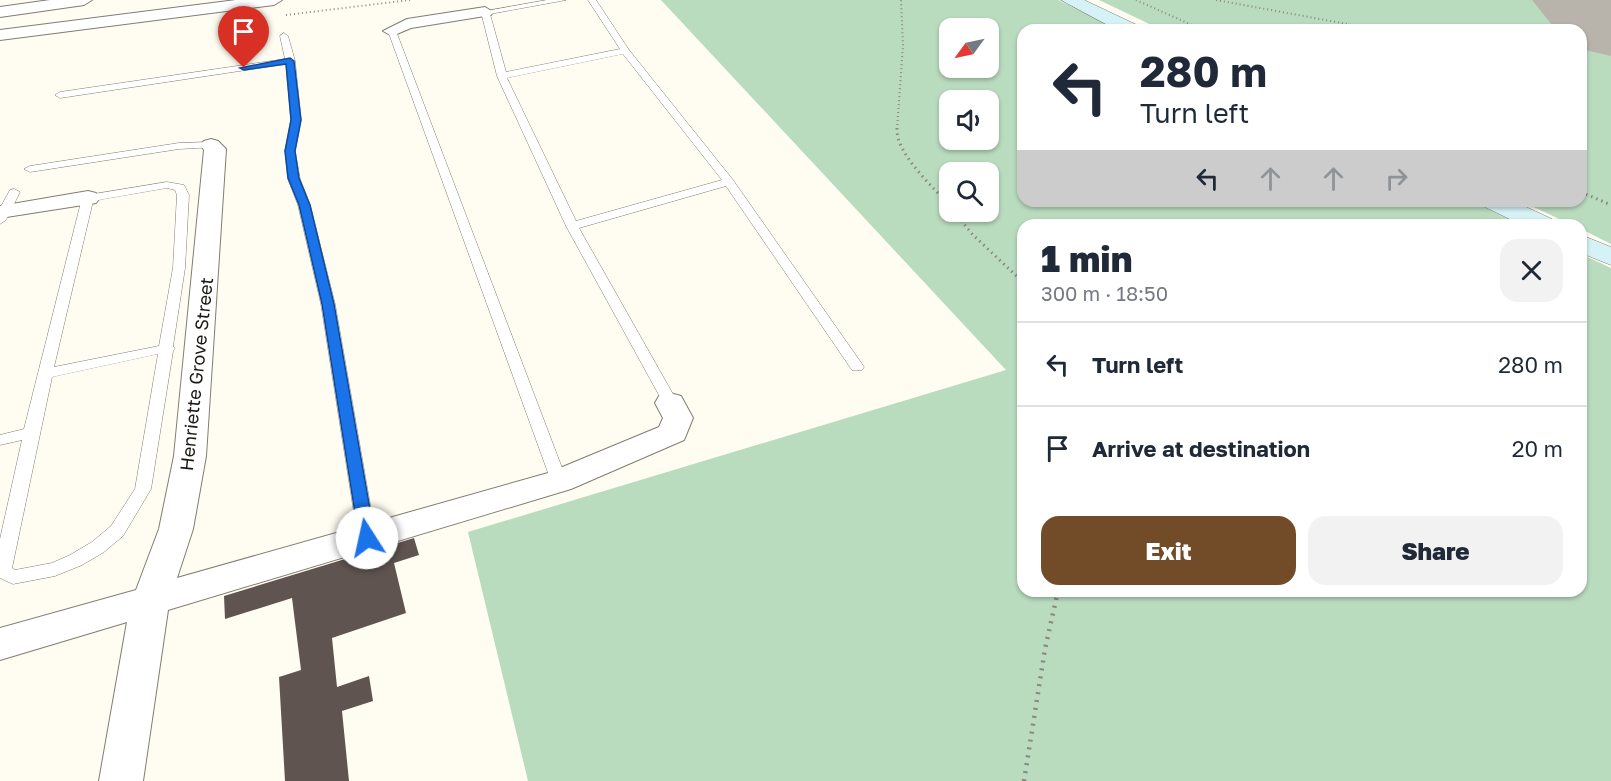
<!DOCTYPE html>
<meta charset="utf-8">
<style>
:root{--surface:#fff;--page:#f2f2f3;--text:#1f2937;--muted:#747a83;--line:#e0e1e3;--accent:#724c28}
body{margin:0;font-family:"Golos Text",sans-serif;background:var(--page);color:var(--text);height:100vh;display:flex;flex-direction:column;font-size:22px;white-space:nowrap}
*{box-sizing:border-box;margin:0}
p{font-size:20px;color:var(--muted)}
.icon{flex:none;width:33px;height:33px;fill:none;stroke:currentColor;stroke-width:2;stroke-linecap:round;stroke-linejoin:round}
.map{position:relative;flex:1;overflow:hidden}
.drawer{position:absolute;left:1017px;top:219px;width:570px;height:378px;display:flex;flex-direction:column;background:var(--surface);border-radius:18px;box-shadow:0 2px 4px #0004}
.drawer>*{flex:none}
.top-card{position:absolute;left:1017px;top:24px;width:570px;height:183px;border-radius:18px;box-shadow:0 2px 4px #0004;background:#fff;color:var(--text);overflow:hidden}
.needle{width:39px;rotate:237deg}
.fabs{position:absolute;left:939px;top:18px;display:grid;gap:12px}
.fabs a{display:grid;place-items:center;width:60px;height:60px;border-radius:12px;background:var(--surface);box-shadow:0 2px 4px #0004;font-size:30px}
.pin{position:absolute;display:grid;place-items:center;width:51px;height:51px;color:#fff;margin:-62px -26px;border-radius:50% 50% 50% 0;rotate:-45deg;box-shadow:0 0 6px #0007}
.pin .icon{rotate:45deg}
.me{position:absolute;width:66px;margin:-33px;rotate:350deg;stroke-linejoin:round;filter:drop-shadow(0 0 4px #0008)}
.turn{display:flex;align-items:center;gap:21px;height:126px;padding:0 24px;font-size:27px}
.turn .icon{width:78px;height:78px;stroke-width:2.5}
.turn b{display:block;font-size:42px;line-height:51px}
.lanes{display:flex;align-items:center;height:57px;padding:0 24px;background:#0003;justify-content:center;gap:30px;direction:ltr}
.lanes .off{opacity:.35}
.round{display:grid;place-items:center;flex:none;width:63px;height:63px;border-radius:18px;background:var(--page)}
.summary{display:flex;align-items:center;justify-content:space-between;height:102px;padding:0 24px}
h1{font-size:36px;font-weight:800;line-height:45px}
.cta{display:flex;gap:12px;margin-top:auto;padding:12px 24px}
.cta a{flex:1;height:69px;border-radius:18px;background:var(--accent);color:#fff;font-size:24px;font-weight:800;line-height:69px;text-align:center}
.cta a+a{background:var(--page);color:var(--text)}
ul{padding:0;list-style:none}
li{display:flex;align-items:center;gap:18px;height:84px;padding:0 24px;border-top:2px solid var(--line)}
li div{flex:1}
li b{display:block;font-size:22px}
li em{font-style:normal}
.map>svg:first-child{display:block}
.green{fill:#b9dbbe;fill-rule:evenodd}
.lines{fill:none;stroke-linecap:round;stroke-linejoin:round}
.runway{fill:#b8b4ac;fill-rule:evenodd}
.building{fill:#605450}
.lane-casing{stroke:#807d71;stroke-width:1}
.street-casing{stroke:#807d71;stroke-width:2}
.secondary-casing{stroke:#807d71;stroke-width:1}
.path-far2{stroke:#8a8880;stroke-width:2;stroke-dasharray:1 3;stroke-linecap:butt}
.path-far1{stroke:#8a8880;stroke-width:3;stroke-dasharray:1.5 4;stroke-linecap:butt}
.path{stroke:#8a8880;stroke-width:4.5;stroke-dasharray:2 6;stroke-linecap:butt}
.lane{fill:#fff;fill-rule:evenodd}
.street{fill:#fff;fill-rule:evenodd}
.secondary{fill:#d5f2f7;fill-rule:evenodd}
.route{fill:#1a73e8;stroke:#114b97;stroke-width:1.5}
.labels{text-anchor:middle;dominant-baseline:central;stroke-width:6;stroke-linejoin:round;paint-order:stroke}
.street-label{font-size:18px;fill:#1c1a16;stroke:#fff}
</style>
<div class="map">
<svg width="1611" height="781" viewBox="0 0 1611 781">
<rect width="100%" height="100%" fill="#fffcf1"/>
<path class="green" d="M 661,0 L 1058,0 L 1120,30 L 1023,30 L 1023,201 L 1472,201 L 1522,225 L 1023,225 L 1023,591 L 1581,591 L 1581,254 L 1611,268 L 1611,781 L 528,781 L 468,532 L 1006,370 ZM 950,28 L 988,28 L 988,68 L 950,68 ZM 950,100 L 988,100 L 988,140 L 950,140 ZM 950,172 L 988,172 L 988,212 L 950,212 Z
M 1099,0 L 1611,0 L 1611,244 L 1581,229 L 1581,225 L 1572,225 L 1521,201 L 1581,201 L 1581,30 L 1162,30 Z"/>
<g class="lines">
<path class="runway" d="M 1532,0 L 1611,0 L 1611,56 L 1581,49 L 1581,30 L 1556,30 Z"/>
</g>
<path class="building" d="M 414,538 L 419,555 L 394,563 L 406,613 L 332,638 L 337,687 L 369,676 L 373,701 L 342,711 L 349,781 L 285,781 L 279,677 L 301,670 L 292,598 L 225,619 L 224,596 Z"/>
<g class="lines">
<defs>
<path id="lane" d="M 547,0 L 566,0 L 490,14 L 506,72 L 620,49 L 588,0 L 596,0 L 629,50 L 733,180 L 862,364 L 864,367 L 862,370 L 852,370 L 726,186 L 579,228 L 678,403 L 670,408 L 665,406 L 566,226 L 497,76 L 481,12 ZM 623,54 L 722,180 L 576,221 L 507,78 Z
M 392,28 L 396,31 L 567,481 L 565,485 L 553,485 L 551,481 L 388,31 Z
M 284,33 L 288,36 L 295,61 L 301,120 L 295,151 L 300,179 L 310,205 L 335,304 L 376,538 L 373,543 L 367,545 L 361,543 L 358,538 L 321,304 L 298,205 L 288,179 L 285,151 L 291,120 L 286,64 L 60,98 L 55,95 L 60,92 L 285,59 L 280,36 Z
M 211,142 L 215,143 L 215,147 L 179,149 L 30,172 L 24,169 L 30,166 L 179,143 Z
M 167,182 L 184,185 L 189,195 L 185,268 L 173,346 L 175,348 L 173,351 L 151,489 L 123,536 L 104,552 L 82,565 L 55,576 L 13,584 L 0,578 L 0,539 L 22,440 L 0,445 L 0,435 L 24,429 L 82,198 L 88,195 ZM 167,188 L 175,190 L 177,195 L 173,268 L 159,346 L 54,367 L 93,201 ZM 158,354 L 135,489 L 111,526 L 92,542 L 70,555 L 52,563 L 15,570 L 12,568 L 52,377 Z
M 14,189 L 20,192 L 6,220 L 0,224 L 0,208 L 10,190 Z"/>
<path id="street" d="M 50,0 L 92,0 L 84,5 L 0,17 L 0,7 Z
M 236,0 L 282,0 L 274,5 L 0,40 L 0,30 Z
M 485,7 L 493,12 L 491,15 L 411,28 L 392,36 L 383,31 L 407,19 Z
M 211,139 L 218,141 L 226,149 L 206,456 L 193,529 L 177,578 L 548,473 L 659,427 L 663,418 L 655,403 L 659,396 L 670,393 L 681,396 L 693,418 L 684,440 L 571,489 L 168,610 L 143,781 L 99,781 L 127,622 L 0,660 L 0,628 L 136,590 L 159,529 L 174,456 L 204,150 L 200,145 L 204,141 Z
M 88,191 L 96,193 L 100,198 L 96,203 L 0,218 L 0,206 Z"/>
<path id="secondary" d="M 1061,0 L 1084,0 L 1139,26 L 1141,30 L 1117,30 Z
M 1479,201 L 1513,201 L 1552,219 L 1556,225 L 1522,225 L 1483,206 Z
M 1581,235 L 1611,247 L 1611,265 L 1581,253 Z"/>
</defs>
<use href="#lane" class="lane-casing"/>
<use href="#street" class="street-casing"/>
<use href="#secondary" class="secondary-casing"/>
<path class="path-far2" d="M 1136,0 L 1203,30
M 1216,0 L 1380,30
M 286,15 L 410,0
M 897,129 L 903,45 L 901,0"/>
<path class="path-far1" d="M 897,128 C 895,153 934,188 950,206
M 1581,192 L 1611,205
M 954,212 L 973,235 L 1023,282"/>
<path class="path" d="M 1024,781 L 1045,649 L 1058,591"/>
<use href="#lane" class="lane"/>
<use href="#street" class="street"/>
<use href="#secondary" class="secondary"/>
</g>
<path class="route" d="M 290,58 L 294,61 L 301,120 L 295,151 L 299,178 L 310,205 L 334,304 L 375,538 L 367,544 L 359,538 L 322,304 L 299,205 L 288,178 L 285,151 L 291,120 L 286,64 L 244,70 L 240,68 Z"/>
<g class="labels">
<g class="street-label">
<text transform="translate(196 374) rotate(-84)">Henriette Grove Street</text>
</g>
</g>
</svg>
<div class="fabs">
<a><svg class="needle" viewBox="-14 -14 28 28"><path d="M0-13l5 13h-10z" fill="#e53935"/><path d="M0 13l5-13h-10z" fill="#747a83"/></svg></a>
<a><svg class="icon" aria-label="sound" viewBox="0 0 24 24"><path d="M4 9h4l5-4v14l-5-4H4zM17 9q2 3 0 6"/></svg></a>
<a><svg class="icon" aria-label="search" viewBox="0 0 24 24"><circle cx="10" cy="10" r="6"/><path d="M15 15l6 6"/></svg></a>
</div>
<div class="pin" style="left:244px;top:68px;background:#d93025"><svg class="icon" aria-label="arrive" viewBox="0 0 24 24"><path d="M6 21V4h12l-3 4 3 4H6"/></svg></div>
<svg class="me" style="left:367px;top:538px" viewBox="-20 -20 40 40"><circle r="19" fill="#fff"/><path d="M0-13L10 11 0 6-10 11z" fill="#1a73e8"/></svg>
<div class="top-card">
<div class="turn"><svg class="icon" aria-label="left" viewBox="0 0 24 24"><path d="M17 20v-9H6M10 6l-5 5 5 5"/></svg><div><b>280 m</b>Turn left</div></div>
<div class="lanes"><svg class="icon" aria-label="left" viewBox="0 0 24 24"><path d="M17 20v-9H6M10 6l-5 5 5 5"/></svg><svg class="icon off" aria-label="ahead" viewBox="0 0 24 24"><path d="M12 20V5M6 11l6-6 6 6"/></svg><svg class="icon off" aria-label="ahead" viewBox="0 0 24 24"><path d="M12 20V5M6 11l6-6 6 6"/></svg><svg class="icon off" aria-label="right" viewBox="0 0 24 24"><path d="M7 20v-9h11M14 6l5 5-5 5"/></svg></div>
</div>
<section class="drawer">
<div class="summary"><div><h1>1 min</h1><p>300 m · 18:50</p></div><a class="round"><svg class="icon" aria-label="close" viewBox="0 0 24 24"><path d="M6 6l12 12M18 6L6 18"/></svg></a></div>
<ul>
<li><svg class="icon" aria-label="left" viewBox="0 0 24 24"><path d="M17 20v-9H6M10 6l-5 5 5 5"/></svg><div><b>Turn left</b></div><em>280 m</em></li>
<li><svg class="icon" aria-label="arrive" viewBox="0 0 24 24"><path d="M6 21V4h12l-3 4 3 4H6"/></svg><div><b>Arrive at destination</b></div><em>20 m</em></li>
</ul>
<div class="cta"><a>Exit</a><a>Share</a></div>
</section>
</div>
